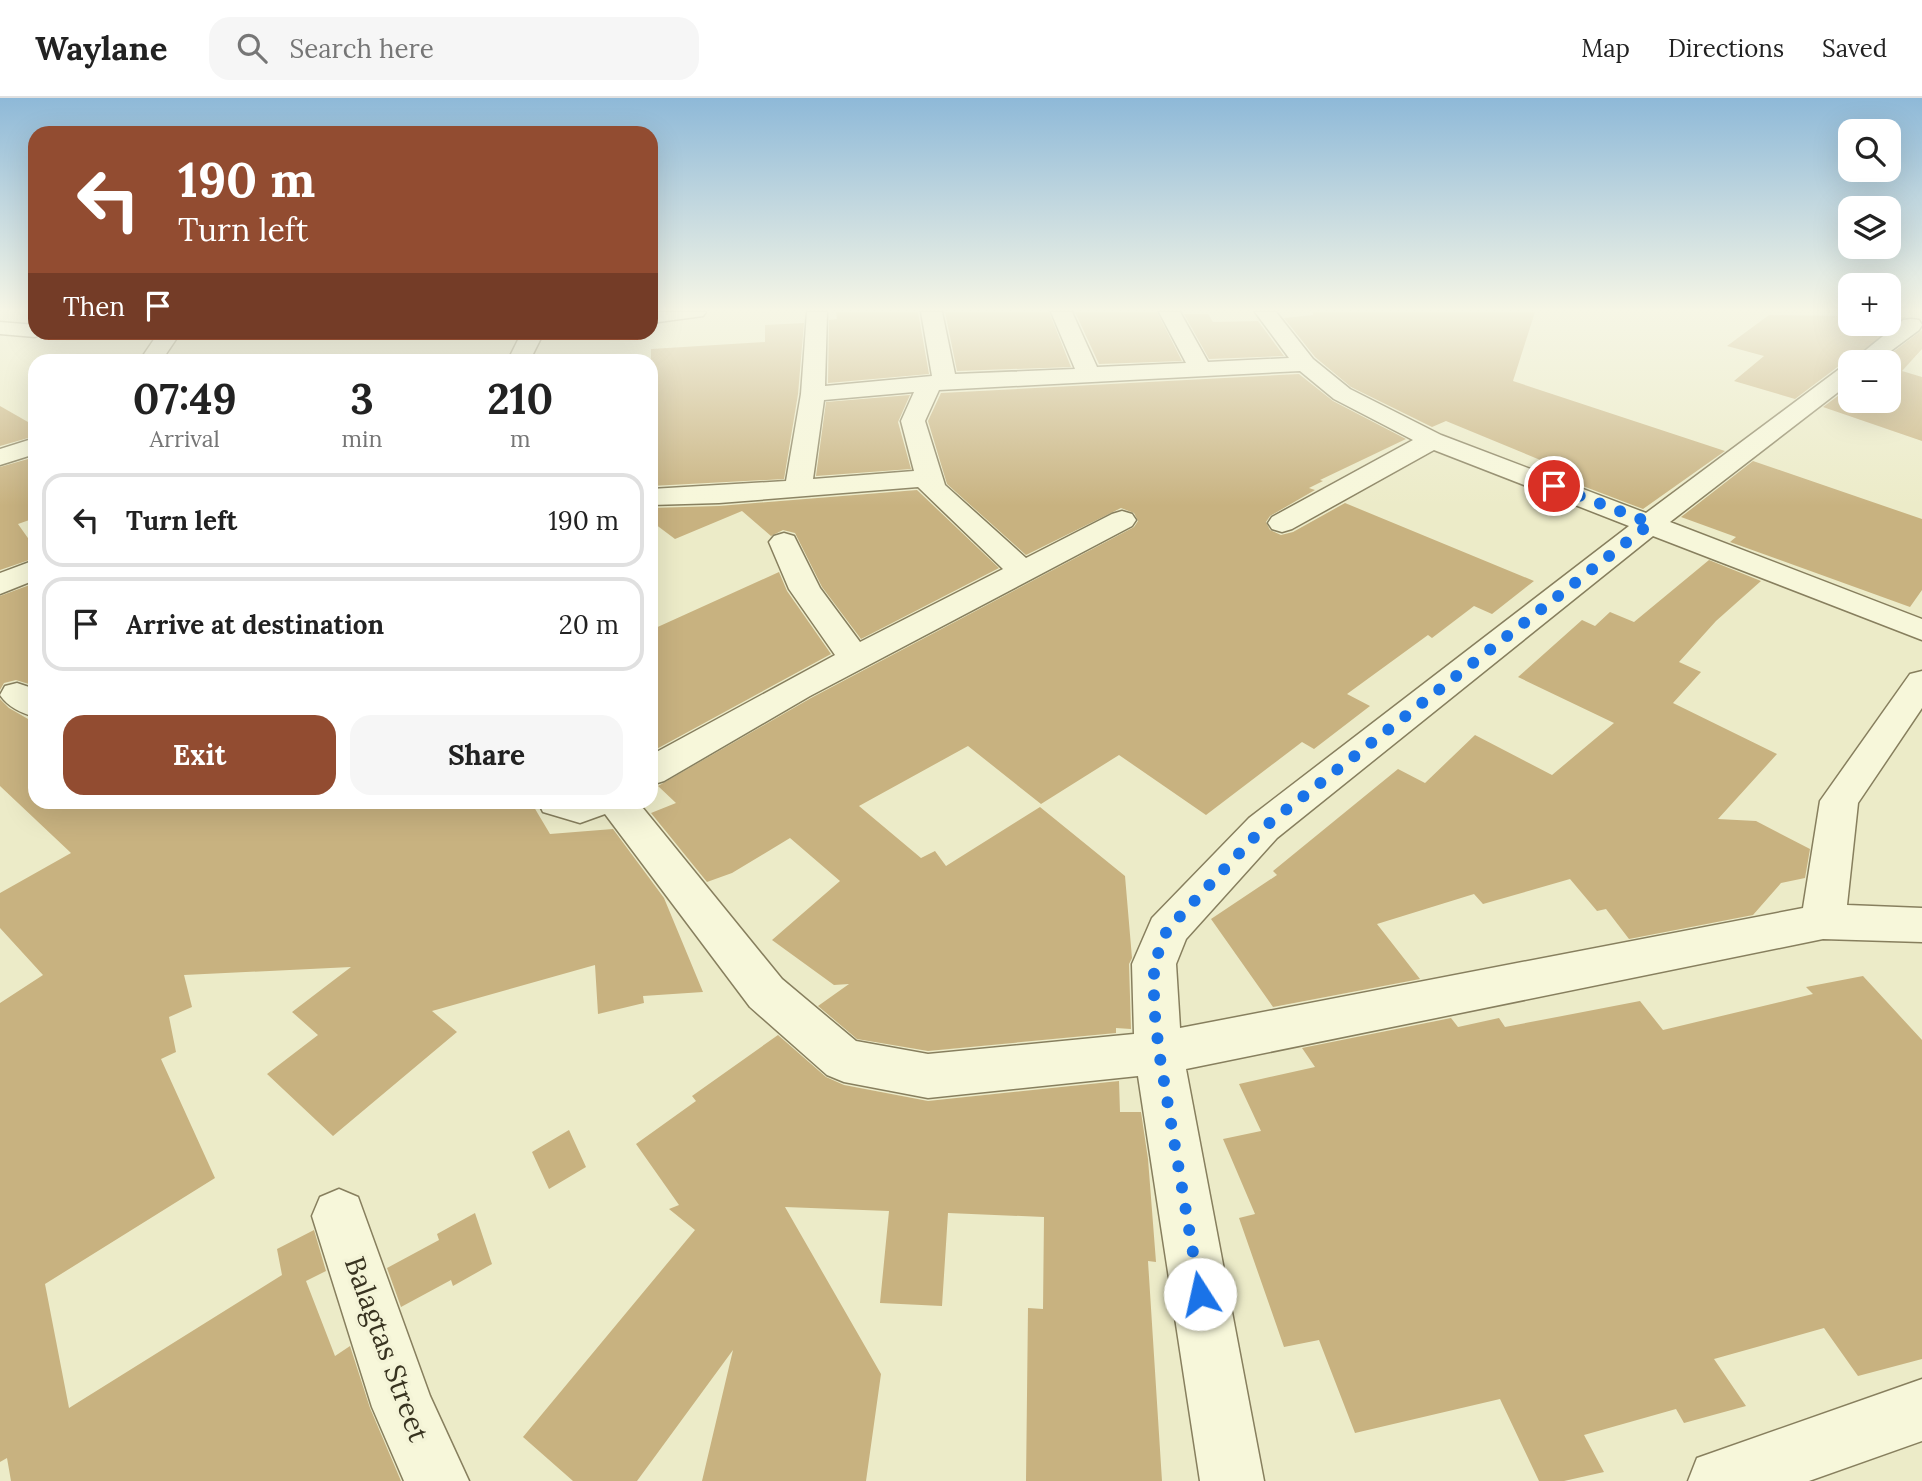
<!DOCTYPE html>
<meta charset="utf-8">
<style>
:root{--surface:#fff;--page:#f6f6f6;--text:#222;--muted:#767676;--line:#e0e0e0;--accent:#924c31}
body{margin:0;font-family:Lora,serif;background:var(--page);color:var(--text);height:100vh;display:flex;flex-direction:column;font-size:26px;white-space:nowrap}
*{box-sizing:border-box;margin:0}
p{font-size:23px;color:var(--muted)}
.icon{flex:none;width:38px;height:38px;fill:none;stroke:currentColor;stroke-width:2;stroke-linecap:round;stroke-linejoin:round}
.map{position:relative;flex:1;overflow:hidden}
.side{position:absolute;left:28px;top:256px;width:630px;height:455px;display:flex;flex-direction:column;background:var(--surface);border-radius:21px;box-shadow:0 7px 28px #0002}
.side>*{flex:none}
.top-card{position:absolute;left:28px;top:28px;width:630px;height:214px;border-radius:21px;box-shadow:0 7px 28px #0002;background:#924c31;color:#fff;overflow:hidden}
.tools{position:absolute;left:1838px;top:21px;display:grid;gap:14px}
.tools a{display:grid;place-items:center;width:63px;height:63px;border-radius:14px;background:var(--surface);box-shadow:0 7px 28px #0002;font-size:35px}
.pin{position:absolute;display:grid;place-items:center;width:60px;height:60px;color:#fff;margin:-30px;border:4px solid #fff;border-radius:50%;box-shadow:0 2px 7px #0007}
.me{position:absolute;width:77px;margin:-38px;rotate:350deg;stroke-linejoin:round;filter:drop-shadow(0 0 5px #0008)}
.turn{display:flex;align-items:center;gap:24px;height:147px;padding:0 35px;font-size:32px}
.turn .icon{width:91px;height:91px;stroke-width:2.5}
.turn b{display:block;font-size:49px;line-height:60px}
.then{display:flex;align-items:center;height:66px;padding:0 35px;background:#0003;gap:14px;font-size:26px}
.eta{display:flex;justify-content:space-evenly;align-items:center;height:119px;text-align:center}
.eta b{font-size:42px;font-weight:700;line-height:49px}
.cta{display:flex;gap:14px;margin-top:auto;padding:14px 35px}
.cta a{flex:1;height:80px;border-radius:21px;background:var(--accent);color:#fff;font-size:28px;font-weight:700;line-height:80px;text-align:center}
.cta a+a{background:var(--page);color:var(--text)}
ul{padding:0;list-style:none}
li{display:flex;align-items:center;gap:21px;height:94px;margin:0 14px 10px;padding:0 21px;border:4px solid var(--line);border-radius:21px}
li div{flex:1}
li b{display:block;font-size:26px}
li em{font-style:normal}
header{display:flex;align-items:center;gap:42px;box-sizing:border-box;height:98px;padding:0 35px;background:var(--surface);border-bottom:2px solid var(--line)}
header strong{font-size:33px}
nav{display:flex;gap:38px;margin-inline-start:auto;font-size:24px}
.search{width:490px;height:63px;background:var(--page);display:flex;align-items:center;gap:18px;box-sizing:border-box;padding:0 24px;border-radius:21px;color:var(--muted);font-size:26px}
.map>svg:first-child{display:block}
.building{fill:#c8b280}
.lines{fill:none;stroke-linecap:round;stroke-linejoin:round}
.minor-casing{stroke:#877f5e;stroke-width:3}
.minor{fill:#f7f7da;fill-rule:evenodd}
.route{stroke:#1a73e8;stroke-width:12;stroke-dasharray:0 21.6}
.labels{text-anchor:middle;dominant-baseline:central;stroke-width:7;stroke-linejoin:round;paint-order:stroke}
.near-street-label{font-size:28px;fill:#383320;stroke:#f4f4d7}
</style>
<header>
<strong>Waylane</strong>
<div class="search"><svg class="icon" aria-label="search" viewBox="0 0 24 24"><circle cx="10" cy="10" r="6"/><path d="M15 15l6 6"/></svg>Search here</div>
<nav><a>Map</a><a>Directions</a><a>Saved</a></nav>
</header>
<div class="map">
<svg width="1922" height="1383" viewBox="0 0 1922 1383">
<rect width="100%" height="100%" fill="#ecebc8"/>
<path class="building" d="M 836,214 L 918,214 L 929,276 L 828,285 L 829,222 L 837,221 Z
M 945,214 L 1049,214 L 1071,269 L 957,273 Z
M 1075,214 L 1157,214 L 1182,263 L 1099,266 Z
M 1313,214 L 1535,214 L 1513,283 L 1725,353 L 1643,411 L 1554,377 L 1562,371 L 1446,323 L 1432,329 L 1351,289 L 1315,259 L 1284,220 L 1313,217 Z
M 1184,216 L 1208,216 L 1213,224 L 1258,223 L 1284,258 L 1209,261 Z
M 1769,217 L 1850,218 L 1850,226 L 1888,226 L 1888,219 L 1906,219 L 1849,265 L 1840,267 L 1795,301 L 1734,283 L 1764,258 L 1727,248 Z
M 804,225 L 798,296 L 784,381 L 651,388 L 651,251 L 765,244 L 765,227 Z
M 1922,232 L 1922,251 L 1902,273 L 1922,279 L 1922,343 L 1823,309 L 1850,289 L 1850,303 L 1888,303 L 1888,264 L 1880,264 Z
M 1299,276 L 1333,303 L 1406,341 L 1320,382 L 1323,383 L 1309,390 L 1315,392 L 1270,418 L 1266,424 L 1270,432 L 1281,437 L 1293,434 L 1345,405 L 1534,483 L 1492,516 L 1474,508 L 1432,540 L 1428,537 L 1347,596 L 1370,608 L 1314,651 L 1302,644 L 1206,717 L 1119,657 L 1041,706 L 968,648 L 859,708 L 921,760 L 935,753 L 946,768 L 1040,709 L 1125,778 L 1132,860 L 1129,866 L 1131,931 L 1116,930 L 1116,935 L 928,953 L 857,941 L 818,908 L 849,886 L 834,887 L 772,842 L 840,783 L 790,740 L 732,775 L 707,784 L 651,715 L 676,705 L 658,688 L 811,600 L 1134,429 L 1138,423 L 1134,415 L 1121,410 L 1026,457 L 947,386 L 928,323 L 941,295 Z
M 910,297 L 898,324 L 911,371 L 816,378 L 826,304 Z
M 0,308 L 35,328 L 35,338 L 0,348 Z
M 35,359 L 35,420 L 18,426 L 35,450 L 35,460 L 0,472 L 0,369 Z
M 1753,363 L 1922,421 L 1922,492 L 1910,509 L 1730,444 L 1736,439 L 1681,419 Z
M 917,392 L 999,470 L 861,541 L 822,489 L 795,435 L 783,432 L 771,438 L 742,413 L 675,441 L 651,423 L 651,410 L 719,408 Z
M 1709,462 L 1761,483 L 1716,523 L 1679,564 L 1701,574 L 1673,605 L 1777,656 L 1718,721 L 1756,723 L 1810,751 L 1805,780 L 1781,785 L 1753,817 L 1629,841 L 1606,811 L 1597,813 L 1570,781 L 1483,806 L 1474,796 L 1377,826 L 1420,881 L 1273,909 L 1211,821 L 1277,777 L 1273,773 L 1398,671 L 1425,685 L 1475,637 L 1552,677 L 1614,625 L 1518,579 L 1582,522 L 1595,528 L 1610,514 L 1634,524 Z
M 779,474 L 787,493 L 831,556 L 651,654 L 651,532 Z
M 35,485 L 35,588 L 16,582 L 4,585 L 0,592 L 0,498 Z
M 0,601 L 9,610 L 35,625 L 35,704 L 531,704 L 550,736 L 613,731 L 664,800 L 703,894 L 643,898 L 644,905 L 598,916 L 595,867 L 432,913 L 457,934 L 333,1038 L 267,976 L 318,937 L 292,914 L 351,869 L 184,877 L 192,909 L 169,919 L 176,954 L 161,961 L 215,1080 L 45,1186 L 69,1310 L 282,1177 L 277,1151 L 314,1132 L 326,1173 L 306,1183 L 335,1258 L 350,1248 L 370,1310 L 401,1383 L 11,1383 L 7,1360 L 0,1364 L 0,905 L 43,877 L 0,830 L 0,795 L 71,755 L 0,688 Z
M 1863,878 L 1922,942 L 1922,1261 L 1858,1278 L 1824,1230 L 1714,1261 L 1746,1308 L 1684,1325 L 1676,1311 L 1584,1337 L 1604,1374 L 1564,1383 L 1539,1383 L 1500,1301 L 1355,1335 L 1319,1242 L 1284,1249 L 1239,1120 L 1255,1116 L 1223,1041 L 1261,1033 L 1239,986 L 1315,969 L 1302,950 L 1451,920 L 1458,929 L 1499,920 L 1505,929 L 1640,903 L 1663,932 L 1813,896 L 1806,889 Z
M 778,937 L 826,979 L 844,987 L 928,1003 L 1119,983 L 1120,1014 L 1141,1014 L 1148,1061 L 1156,1164 L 1148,1163 L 1162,1383 L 1026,1383 L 1028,1210 L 1043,1211 L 1044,1119 L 948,1115 L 942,1208 L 880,1205 L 889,1113 L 785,1109 L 881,1276 L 866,1383 L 702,1383 L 733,1252 L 637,1383 L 573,1383 L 523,1339 L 695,1132 L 669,1111 L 679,1107 L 636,1046 L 696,1003 L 692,998 Z
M 569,1032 L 586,1069 L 549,1091 L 532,1054 Z
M 475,1115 L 492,1166 L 453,1188 L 451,1182 L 401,1209 L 387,1170 L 439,1142 L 437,1136 Z"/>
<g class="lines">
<defs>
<path id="minor" d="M 651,214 L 706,214 L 703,218 L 651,225 Z
M 807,214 L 827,214 L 825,288 L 932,278 L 921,214 L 942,214 L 955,276 L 1075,271 L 1051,214 L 1072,214 L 1097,269 L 1186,265 L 1159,214 L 1180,214 L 1208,264 L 1289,260 L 1255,214 L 1276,214 L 1313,261 L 1350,291 L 1441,337 L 1646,415 L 1842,269 L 1850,267 L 1850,285 L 1670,424 L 1922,521 L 1922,542 L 1653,438 L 1277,740 L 1186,841 L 1176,866 L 1180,930 L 1803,810 L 1820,703 L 1910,576 L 1922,573 L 1922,610 L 1858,705 L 1847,807 L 1922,810 L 1922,844 L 1823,841 L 1186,971 L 1264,1383 L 1200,1383 L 1138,978 L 928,1000 L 844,984 L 827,977 L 750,909 L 605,716 L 580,725 L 543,714 L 538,704 L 638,704 L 782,881 L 856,943 L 928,956 L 1134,936 L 1132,866 L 1152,820 L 1249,720 L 1629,428 L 1434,352 L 1292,431 L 1282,434 L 1272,431 L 1268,425 L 1272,419 L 1413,342 L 1334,301 L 1300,273 L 939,292 L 925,323 L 945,387 L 1026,460 L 1112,416 L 1122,413 L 1132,416 L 1136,422 L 1132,428 L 810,598 L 664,683 L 651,687 L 651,657 L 835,557 L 789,491 L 769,444 L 774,438 L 784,435 L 794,438 L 820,490 L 860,544 L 1003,471 L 918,389 L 719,405 L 651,407 L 651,391 L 786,383 L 801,296 ZM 914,294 L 901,323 L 914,373 L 813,381 L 824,302 Z
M 1911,221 L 1919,222 L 1922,227 L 1919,232 L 1876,264 L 1851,264 L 1903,222 Z
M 0,224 L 35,227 L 35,234 L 45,234 L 35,239 L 0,236 Z
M 159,234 L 181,234 L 162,262 L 140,262 Z
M 522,234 L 544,234 L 530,262 L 508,262 Z
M 35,340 L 35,356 L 0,367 L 0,351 Z
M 35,462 L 35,482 L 0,496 L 0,475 Z
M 17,585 L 35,591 L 35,619 C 21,615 8,609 0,597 L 5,588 Z
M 339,1091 L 358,1099 L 430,1298 L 469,1383 L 404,1383 L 372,1309 L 312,1118 L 320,1099 Z
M 1922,1281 L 1922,1343 L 1809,1383 L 1688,1383 L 1697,1360 Z"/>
</defs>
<use href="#minor" class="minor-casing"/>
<use href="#minor" class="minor"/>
</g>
<linearGradient id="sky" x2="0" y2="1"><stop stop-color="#8eb9d8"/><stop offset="0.52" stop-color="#f6f6e6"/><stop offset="1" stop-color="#f6f6e6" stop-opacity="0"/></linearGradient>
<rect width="1922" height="408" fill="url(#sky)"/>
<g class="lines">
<path class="route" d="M 1200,1196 L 1159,954 L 1154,909 L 1154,866 L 1167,832 L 1263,730 L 1651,425 L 1554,388"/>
</g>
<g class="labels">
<g class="near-street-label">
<text transform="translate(387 1251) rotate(70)">Balagtas Street</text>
</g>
</g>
</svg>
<div class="tools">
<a><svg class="icon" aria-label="search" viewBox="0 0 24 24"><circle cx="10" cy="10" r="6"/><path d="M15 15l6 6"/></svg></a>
<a><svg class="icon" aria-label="layers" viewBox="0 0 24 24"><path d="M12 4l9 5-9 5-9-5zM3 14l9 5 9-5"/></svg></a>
<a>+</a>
<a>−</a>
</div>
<div class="pin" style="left:1554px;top:388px;background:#d93025"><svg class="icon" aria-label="arrive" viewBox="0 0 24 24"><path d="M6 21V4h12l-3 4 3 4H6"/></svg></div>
<svg class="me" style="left:1200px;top:1196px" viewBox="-20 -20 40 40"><circle r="19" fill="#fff"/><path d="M0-13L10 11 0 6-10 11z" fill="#1a73e8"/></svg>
<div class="top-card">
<div class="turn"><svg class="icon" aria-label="left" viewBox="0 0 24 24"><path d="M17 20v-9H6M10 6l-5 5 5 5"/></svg><div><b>190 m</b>Turn left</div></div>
<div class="then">Then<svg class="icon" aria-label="arrive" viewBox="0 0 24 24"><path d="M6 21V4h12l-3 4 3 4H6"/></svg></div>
</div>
<section class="side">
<div class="eta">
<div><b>07:49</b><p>Arrival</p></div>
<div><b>3</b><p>min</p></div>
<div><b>210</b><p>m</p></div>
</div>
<ul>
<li><svg class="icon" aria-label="left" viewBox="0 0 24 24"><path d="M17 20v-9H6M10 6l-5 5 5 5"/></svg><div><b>Turn left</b></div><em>190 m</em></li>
<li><svg class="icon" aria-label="arrive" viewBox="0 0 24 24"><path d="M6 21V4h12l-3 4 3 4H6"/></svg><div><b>Arrive at destination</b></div><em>20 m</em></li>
</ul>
<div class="cta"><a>Exit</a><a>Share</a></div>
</section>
</div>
